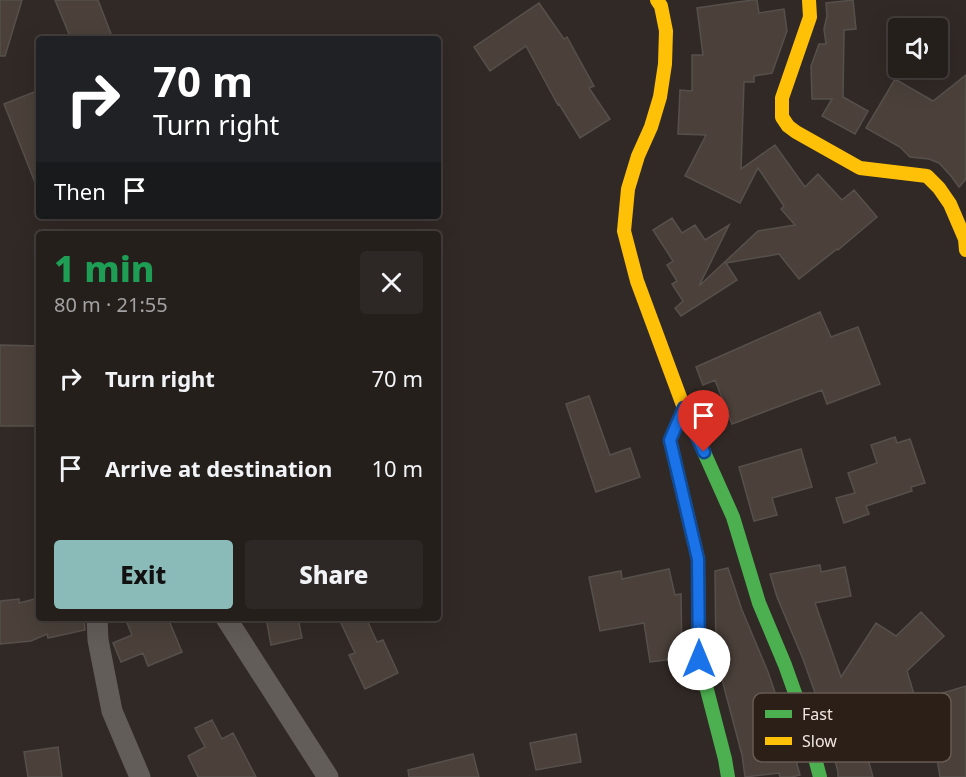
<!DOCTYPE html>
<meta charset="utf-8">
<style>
:root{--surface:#251f1c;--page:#2d2725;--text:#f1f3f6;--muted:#a3a2a3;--line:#423d3b;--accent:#8bbbb9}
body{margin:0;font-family:"Noto Sans",sans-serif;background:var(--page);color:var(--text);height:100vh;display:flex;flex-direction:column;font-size:22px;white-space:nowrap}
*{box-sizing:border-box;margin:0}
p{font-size:20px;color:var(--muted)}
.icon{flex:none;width:33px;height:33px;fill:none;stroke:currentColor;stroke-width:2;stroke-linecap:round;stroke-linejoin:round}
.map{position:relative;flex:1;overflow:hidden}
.side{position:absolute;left:36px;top:231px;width:405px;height:390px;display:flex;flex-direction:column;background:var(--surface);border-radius:6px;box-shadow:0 6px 24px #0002,0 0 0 2px var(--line)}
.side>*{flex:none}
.guide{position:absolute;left:36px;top:36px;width:405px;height:183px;border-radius:6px;box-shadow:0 6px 24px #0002,0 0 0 2px var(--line);background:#202124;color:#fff;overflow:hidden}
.buttons{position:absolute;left:888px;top:18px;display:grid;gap:12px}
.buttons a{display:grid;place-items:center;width:60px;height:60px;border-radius:6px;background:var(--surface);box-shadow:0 6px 24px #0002,0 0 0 2px var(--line);font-size:30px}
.pin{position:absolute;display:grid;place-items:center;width:51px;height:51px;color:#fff;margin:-62px -26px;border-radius:50% 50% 50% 0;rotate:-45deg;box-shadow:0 0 6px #0007}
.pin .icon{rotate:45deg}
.me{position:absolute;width:66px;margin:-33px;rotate:0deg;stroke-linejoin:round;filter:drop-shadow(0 0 4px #0008)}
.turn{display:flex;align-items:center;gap:21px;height:126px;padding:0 18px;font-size:27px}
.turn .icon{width:78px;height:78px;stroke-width:2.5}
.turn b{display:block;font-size:42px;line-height:51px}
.then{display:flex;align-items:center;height:57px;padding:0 18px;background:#0003;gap:12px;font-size:22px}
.round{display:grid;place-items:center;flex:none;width:63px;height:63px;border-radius:6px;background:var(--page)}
.summary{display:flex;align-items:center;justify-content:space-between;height:102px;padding:0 18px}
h1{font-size:36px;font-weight:800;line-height:45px;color:#1e9e55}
.primary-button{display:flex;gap:12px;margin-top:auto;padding:12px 18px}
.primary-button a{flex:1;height:69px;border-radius:6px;background:var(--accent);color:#111;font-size:24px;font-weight:800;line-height:69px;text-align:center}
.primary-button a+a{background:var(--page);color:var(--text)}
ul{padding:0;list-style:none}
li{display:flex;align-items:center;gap:18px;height:90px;padding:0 18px}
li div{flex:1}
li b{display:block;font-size:22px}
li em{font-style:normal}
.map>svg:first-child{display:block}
.building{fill:#4b403a;stroke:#56504c;stroke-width:1.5}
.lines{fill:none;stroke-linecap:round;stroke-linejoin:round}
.street{stroke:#635d59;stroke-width:21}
.fast{stroke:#4caf50;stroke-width:14}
.slow{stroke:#ffc107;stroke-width:14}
.route-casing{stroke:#114b97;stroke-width:15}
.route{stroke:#1a73e8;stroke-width:10}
.key{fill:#2c1f17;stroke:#675b54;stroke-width:1.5}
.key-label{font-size:16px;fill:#f1e7e2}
</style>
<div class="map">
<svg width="966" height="777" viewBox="0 0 966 777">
<rect width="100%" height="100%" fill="#312925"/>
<path class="building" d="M 0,0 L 22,0 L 5,56 L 0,56 Z
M 55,0 L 98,0 L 113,39 L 71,39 Z
M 752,0 L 757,0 L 759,13 L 784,9 L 787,31 L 772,73 L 754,76 L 754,82 L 744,82 L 741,169 L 775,145 L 805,187 L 818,174 L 842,200 L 854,190 L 877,217 L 838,250 L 837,249 L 799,279 L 779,254 L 726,263 L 737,280 L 681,316 L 675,308 L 683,301 L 672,284 L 677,281 L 667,265 L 673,261 L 653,230 L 672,218 L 682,233 L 695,225 L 705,240 L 729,225 L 699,286 L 758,231 L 795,225 L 781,209 L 784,206 L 758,168 L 740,203 L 685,176 L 706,135 L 678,134 L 680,90 L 692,91 L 692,55 L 703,55 L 697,8 Z
M 853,0 L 856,29 L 844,30 L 843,97 L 868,111 L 855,134 L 822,116 L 832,99 L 812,99 L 811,66 L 819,44 L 826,44 L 824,29 L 827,16 L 826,3 Z
M 539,3 L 564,39 L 567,37 L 594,86 L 589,88 L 610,119 L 580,138 L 559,104 L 558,105 L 526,46 L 490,71 L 474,47 Z
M 966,75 L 966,179 L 959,187 L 951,176 L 939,163 L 929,159 L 910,157 L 900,147 L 866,128 L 895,79 L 933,101 Z
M 39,90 L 39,190 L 38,190 L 4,104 Z
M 820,312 L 831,337 L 858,327 L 880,384 L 827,404 L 822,390 L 732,424 L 715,380 L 703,385 L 696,367 Z
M 0,345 L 39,346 L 39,426 L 0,426 Z
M 589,396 L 610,455 L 630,448 L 640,477 L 596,492 L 566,404 Z
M 895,437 L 897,443 L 910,439 L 925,483 L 911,487 L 912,491 L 866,506 L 869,514 L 844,523 L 836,498 L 855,493 L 848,473 L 877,463 L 871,445 Z
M 801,449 L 812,487 L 772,498 L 777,515 L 754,521 L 739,467 Z
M 820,565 L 821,572 L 845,567 L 851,596 L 815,603 L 841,677 L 876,623 L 896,636 L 921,612 L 944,636 L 907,671 L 916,701 L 966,686 L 966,777 L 940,777 L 936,753 L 917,757 L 912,736 L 866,752 L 873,777 L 838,777 L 838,772 L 824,718 L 803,659 L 777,597 L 770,574 Z
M 728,568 L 742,610 L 768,672 L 779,704 L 763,710 L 765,731 L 772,753 L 792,746 L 800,775 L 792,777 L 780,777 L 779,773 L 745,777 L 742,755 L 716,657 L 715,571 Z
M 669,569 L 675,595 L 681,594 L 682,658 L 650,662 L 644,623 L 600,631 L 589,577 L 621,571 L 622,579 Z
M 39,598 L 39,618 L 84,618 L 85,630 L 48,638 L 47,634 L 31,641 L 0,644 L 0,601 L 19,599 L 19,603 Z
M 125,618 L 168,618 L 182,652 L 148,666 L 143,653 L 121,662 L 113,643 L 132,635 Z
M 266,618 L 298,618 L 302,638 L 271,645 Z
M 352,618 L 366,618 L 377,642 L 383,640 L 398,673 L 365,689 L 349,655 L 355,653 L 341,623 Z
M 212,720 L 222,739 L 233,733 L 256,777 L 198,777 L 188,756 L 205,747 L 195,728 Z
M 576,734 L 581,762 L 536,770 L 530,743 Z
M 58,747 L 62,777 L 28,777 L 24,752 Z
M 473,754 L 479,777 L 409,777 L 408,770 Z"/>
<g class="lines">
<path class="street" d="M 97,618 L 98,640 L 112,711 L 140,777
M 226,618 L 328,777"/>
<path class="fast" d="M 684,408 L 670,440 L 698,559 L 699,659 L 725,759 L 728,777
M 695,432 L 733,517 L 759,603 L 785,665 L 806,724 L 820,777"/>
<path class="slow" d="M 657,0 L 661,6 L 666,31 L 665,64 L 660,97 L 651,127 L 638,156 L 628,189 L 624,231 L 637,281 L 684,408 L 695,432
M 809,0 L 810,17 L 782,98 L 782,117 L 788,126 L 796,132 L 860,168 L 927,176 L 939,188 L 950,204 L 965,239 L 966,250"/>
</g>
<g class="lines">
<defs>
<path id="route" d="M 699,659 L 698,559 L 670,440 L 684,408 L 704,452"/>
</defs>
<use href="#route" class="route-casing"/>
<use href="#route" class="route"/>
</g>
<rect x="753" y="693" width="198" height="69" rx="9" class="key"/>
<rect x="765" y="710" width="27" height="8" fill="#4caf50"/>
<rect x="765" y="737" width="27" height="8" fill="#ffc107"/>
<g class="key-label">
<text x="802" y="720">Fast</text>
<text x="802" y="747">Slow</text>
</g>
</svg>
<div class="buttons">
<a><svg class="icon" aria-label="sound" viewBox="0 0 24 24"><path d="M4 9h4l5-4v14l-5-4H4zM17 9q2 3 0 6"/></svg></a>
</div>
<div class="pin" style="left:704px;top:452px;background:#d93025"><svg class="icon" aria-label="arrive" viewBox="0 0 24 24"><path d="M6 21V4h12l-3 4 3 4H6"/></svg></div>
<svg class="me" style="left:699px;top:659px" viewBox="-20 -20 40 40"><circle r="19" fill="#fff"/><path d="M0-13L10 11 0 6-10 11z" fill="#1a73e8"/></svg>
<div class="guide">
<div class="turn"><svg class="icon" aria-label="right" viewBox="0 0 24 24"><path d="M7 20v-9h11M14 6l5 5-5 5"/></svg><div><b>70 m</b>Turn right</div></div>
<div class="then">Then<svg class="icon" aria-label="arrive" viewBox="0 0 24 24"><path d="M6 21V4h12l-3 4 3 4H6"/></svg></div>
</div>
<section class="side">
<div class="summary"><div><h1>1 min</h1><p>80 m · 21:55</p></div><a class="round"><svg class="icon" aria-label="close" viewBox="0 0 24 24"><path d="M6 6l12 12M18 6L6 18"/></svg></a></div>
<ul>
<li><svg class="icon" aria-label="right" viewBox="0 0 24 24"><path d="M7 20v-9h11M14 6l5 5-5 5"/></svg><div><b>Turn right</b></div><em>70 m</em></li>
<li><svg class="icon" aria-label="arrive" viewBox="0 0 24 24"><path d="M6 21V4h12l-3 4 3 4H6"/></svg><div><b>Arrive at destination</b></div><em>10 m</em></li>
</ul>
<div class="primary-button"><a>Exit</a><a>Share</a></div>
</section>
</div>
